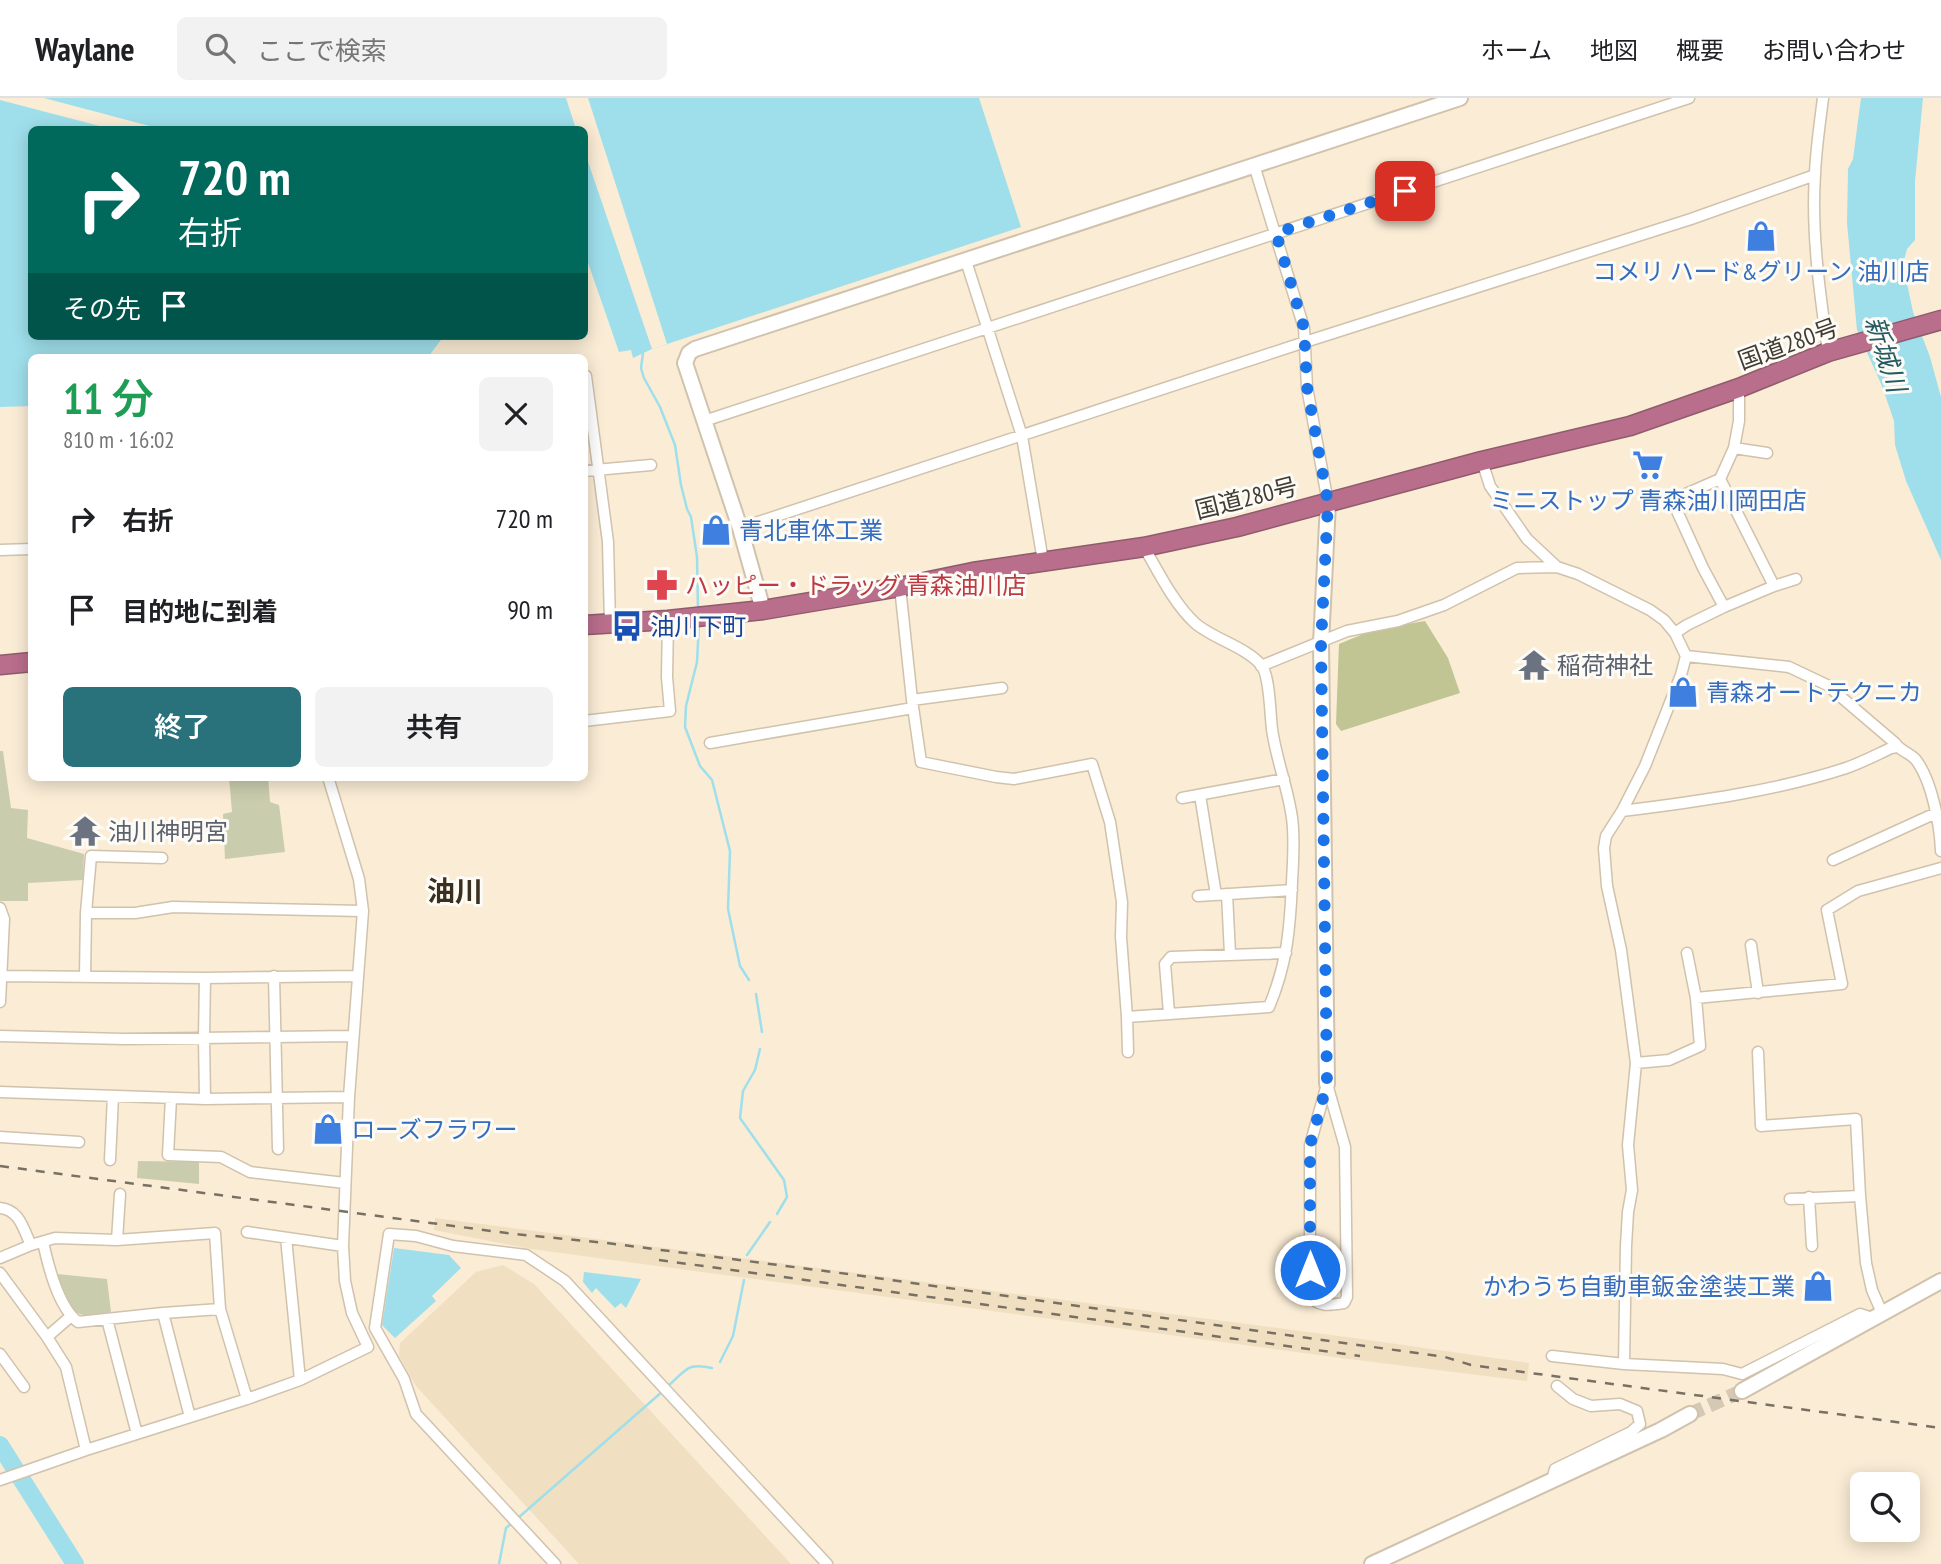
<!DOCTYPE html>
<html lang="ja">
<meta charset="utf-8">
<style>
:root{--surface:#fff;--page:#f2f2f2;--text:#202124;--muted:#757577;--line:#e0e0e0;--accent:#29717b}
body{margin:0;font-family:"PT Sans Narrow","Noto Sans JP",sans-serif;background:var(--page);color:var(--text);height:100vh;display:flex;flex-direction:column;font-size:26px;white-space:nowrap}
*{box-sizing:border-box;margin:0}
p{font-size:23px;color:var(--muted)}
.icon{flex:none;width:38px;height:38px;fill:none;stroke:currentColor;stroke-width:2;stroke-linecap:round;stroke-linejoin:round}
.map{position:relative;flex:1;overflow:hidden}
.drawer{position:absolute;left:28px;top:256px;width:560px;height:427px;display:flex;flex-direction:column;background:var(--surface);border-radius:10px;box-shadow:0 4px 18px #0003}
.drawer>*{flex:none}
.hud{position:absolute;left:28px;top:28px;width:560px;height:214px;border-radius:10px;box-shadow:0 4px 18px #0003;background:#00695c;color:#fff;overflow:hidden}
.controls{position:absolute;left:1850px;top:1374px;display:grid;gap:14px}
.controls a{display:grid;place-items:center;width:70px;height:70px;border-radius:10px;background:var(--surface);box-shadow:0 4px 18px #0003;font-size:35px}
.pin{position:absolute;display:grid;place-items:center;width:60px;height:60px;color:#fff;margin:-30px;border-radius:14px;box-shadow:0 4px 10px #0006}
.me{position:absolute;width:77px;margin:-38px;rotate:0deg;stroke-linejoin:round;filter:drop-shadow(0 0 5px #0008)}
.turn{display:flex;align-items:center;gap:24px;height:147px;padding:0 35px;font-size:32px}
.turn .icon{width:91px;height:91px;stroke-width:2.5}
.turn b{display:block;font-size:49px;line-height:60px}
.then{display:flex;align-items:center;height:66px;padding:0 35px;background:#0003;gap:14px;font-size:26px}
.round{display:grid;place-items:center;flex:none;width:74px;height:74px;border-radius:10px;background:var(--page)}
.summary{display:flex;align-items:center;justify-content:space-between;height:119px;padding:0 35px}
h1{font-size:42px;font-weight:600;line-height:52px;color:#1e9e55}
.primary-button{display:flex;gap:14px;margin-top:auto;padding:14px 35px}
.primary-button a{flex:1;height:80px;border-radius:10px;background:var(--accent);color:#fff;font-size:28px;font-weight:600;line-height:80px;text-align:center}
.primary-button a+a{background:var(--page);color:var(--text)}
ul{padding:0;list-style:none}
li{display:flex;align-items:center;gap:21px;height:91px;padding:0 35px}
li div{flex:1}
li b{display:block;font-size:26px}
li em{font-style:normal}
header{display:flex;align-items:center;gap:42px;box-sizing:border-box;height:98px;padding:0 35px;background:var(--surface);border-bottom:2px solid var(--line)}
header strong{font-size:33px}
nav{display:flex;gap:38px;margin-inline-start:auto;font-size:24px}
.search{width:490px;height:63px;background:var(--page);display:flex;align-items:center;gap:18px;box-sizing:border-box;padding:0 24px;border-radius:10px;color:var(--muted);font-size:26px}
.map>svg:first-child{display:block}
.built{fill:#f1dfc2}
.green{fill:#cacdad}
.forest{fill:#c0c593}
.water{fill:#9fdfeb}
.pier{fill:#faecd5}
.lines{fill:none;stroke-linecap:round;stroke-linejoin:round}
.stream{stroke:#9fdfeb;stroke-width:2.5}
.river{stroke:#9fdfeb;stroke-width:18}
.secondary-tunnel{stroke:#d5c9b5;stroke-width:14;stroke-dasharray:14 7;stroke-linecap:butt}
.street-casing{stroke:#d0c2ac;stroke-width:13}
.secondary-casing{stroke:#d0c2ac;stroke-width:18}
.highway-casing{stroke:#8f5c6c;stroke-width:21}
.street{stroke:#fff;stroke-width:10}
.secondary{stroke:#fff;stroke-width:14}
.highway{stroke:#b96e8b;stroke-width:18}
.rail{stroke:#787163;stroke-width:2.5;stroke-dasharray:9 9;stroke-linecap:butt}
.route{stroke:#1a73e8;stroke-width:12;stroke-dasharray:0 21.6}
.labels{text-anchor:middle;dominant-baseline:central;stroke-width:6;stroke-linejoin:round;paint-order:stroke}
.shop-label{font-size:24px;fill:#366cbe;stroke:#fdfbf6;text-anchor:start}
.street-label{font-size:24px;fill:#413c33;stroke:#fdfbf6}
.health-label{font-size:24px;fill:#be3a42;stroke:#fdfbf6;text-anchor:start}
.transit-label{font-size:24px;fill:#164399;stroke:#fdfbf6;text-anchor:start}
.worship-label{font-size:24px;fill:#5b616d;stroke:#fdfbf6;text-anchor:start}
.water-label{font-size:26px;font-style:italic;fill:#255a63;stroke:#fdfbf6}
.quarter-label{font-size:28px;font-weight:bold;fill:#3b301e;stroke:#fdfbf6}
</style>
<header>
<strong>Waylane</strong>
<div class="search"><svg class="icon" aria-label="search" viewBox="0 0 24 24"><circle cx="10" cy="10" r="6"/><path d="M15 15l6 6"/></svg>ここで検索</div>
<nav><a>ホーム</a><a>地図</a><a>概要</a><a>お問い合わせ</a></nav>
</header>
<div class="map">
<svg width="1941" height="1466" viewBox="0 0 1941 1466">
<rect width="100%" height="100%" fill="#faecd5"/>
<path class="built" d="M 435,1120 L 1354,1240 L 1529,1265 L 1527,1283 L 1349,1261 L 531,1151 L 434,1132 Z
M 503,1167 L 534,1186 L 791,1466 L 579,1466 L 416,1288 L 399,1258 L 400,1245 L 476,1174 Z"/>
<path class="green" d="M 0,653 L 3,653 L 11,710 L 28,712 L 27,740 L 84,756 L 83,782 L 28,785 L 28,803 L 0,803 Z
M 229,679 L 268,679 L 270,704 L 279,707 L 285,754 L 225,761 L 223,716 L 232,714 Z
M 138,1063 L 199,1064 L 199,1086 L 137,1080 Z
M 57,1176 L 107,1181 L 111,1214 C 103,1215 91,1219 83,1217 C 70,1215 60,1188 57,1176 Z"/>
<path class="forest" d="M 1425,523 L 1448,560 L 1460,595 L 1341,633 L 1336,626 L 1339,546 L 1373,532 Z"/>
<path class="water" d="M 0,0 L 979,0 L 1021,129 L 652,251 L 633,260 L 631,252 L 619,254 L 585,156 L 584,32 L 32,32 L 32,238 L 444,238 L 428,259 L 32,259 L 31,308 L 0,309 Z
M 1861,0 L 1923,0 L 1915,83 L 1915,142 L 1907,151 L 1903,166 L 1913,214 L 1930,259 L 1941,299 L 1941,462 L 1906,383 L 1895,347 L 1894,323 L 1882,288 L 1857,232 L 1847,125 L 1848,71 L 1853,61 Z
M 394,1150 L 449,1157 L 461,1170 L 432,1198 L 436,1203 L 395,1240 L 382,1227 Z
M 584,1174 L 641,1181 L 626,1210 L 621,1205 L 615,1210 L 596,1190 L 592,1195 L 583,1184 Z"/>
<path class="pier" d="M 0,0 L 44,0 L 161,31 L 111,31 L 0,2 Z
M 566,0 L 588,0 L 667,246 L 652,251 L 585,55 L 584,32 L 576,31 Z"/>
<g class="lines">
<path class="stream" d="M 643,255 L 641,270 L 644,280 L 660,309 L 675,347 L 681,387 L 687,411 L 691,419 L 697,459 L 698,512
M 699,525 L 697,564 L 686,608 L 685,629 L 700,668 L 712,682 L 730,753 L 728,811 L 740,868 L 749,882
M 756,896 L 762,934
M 760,951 L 755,972 L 743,993 L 740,1020 L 784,1082 L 787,1099 L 777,1116
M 747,1157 L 770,1124
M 720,1264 L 733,1238 L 744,1182
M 668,1288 C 686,1273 686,1264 712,1270
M 518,1420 L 663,1293
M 499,1466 L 506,1430 L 513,1424"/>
<path class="river" d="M 0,1347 L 75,1466"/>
<path class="secondary-tunnel" d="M 1690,1316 L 1742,1293"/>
<defs>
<path id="street" d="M 1823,0 C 1820,25 1816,50 1815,76 C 1811,135 1820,196 1828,254
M 1254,67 L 1304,230 L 1307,289 L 1328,405
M 966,163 L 1022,338 L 1043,463
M 586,278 L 608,444 L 610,526
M 704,323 L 1689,0
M 1734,350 L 1767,355
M 1482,363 L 1490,388 L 1527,441 L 1557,469
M 584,373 L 651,367
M 1720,381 L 1774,488
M 740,430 L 1305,244 L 1691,121 L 1815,77
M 0,452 L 32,451
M 900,489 L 912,602 L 921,664 L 996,679 L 1014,681 L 1092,666 L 1110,724 L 1122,804 L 1121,839 L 1127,919 L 1128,954
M 1724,509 L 1774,488 L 1796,481
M 1675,535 L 1687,527 L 1724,509 L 1703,470 L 1672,402 L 1720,381 L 1734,350 L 1739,323 L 1739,290
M 1686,558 L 1789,569 L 1827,587 L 1895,645 C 1900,653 1910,655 1916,662 C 1932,683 1940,727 1941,753
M 1261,568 L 1347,533 L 1398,523 L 1444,507 L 1517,470 L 1557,469 L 1578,476 L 1650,512 L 1664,522 L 1675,535 L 1686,558 L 1681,577 L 1645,668 L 1622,713 L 1606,738 L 1604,750 L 1607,788 L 1621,852 L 1636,965 L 1628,1047 L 1632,1092 L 1628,1114 L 1626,1148 L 1624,1266
M 912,602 L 1002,590
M 584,623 L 670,613 L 667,579 L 668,522
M 710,645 L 913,610
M 1200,697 L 1216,797
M 1182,700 L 1284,681
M 1622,713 C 1695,704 1776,693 1846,670 C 1861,665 1876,657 1891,650 L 1897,649
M 1833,762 L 1936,715
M 1227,796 L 1230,856
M 1198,798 L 1292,792
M 0,810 L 4,821 L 0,904
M 86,815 L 135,815 L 173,809 L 363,813
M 1751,847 L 1758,895
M 0,878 L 205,880 L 358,878
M 274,878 L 278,1051
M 85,879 L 86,815 L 91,758 L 162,760
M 1696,900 L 1842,886 L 1827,812 L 1858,793 L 1941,770
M 1169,915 L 1165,866 L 1171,859 L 1286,855
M 1127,919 L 1269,909 C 1287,866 1290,831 1292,784 C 1293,763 1295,741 1292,720 C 1288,690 1276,661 1272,631 C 1270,616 1270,580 1262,568 C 1247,549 1213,541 1195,525 C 1174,506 1158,473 1144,449
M 0,938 L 124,941 L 353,938
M 1758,954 L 1761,1028 L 1856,1021 L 1860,1098 L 1866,1165 L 1872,1192 L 1882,1215
M 1636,965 L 1669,962 L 1700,948 L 1696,900 L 1687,855
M 1327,986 L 1345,1049 L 1347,1199 L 1344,1205 C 1331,1207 1317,1210 1310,1197 L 1310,1047 Z
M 0,994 L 205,1001 L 349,999
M 171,1000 L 168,1057 L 221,1059 L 250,1074 L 345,1085
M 205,1001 L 204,940 L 205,880
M 0,1039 L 79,1044
M 110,1062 L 113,998
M 1809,1099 L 1812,1148
M 1790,1101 L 1860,1098
M 0,1110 C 20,1112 23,1131 31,1147
M 247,1134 L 343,1148
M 286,1140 L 300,1282
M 117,1142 L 120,1096
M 43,1144 C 48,1167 58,1209 78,1224 L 163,1215 L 220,1211
M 0,1160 L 31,1147 L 55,1140 L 117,1142 L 215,1135 L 220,1211 L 247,1301
M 0,1175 L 47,1239
M 163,1215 L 190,1319
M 70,1219 L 47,1239 L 66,1269 L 86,1352
M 107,1221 L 137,1336
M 0,1256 L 24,1289
M 1552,1258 L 1624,1266 L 1723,1271 L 1742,1276 L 1860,1216 L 1872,1220
M 0,1382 L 86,1352 L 247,1301 L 300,1282 L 368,1249 L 352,1215 L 345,1183 L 343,1148 L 349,999 L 363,813 L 359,781 L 328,679
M 1552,1382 L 1555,1371 L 1631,1334 L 1640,1326 L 1637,1313 L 1620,1306 L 1591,1308 L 1573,1301 L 1557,1288
M 555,1466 L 416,1316 L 404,1281 L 375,1230 L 389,1136 L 416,1138 L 453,1148 L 526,1157 L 565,1183 L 827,1466"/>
<path id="secondary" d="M 763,512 L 740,430 L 685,265 L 689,255 L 695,251 L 1460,0
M 1327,986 L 1321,545 L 1328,405
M 1742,1293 L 1941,1183
M 1372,1466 L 1661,1332 L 1690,1316"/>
<path id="highway" d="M 584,527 L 668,522 L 763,512 L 900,489 L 973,474 L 1144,449 L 1237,429 L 1482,363 L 1630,328 L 1739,290 L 1828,254 L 1941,222
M 0,567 L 32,564"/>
</defs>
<use href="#street" class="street-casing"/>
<use href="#secondary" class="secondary-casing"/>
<use href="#highway" class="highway-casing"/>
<use href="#street" class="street"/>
<use href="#secondary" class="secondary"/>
<use href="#highway" class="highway"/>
<path class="rail" d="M 0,1068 L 514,1136 L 607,1145 L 848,1176 L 1445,1259 L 1471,1267 L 1941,1330
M 659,1162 L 1360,1258"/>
</g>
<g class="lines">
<path class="route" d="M 1310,1172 L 1310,1047 L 1327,986 L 1321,545 L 1328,405 L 1307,289 L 1304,230 L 1276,135 L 1405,93"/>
</g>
<defs>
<symbol id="shop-bare" viewBox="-9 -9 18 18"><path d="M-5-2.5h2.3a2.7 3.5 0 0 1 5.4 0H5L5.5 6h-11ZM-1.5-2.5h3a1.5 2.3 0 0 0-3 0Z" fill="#3f7fe0" stroke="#fdfbf6" stroke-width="2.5" paint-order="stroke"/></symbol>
<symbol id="supermarket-bare" viewBox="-9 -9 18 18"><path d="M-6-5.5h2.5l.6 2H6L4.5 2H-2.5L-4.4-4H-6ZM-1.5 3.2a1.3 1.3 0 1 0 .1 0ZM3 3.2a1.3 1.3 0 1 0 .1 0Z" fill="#3f7fe0" stroke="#fdfbf6" stroke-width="2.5" paint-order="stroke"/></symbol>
<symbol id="pharmacy-bare" viewBox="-9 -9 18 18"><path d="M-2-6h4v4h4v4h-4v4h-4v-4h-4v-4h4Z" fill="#e0444e" stroke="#fdfbf6" stroke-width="2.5" paint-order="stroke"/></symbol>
<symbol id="bus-bare" viewBox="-9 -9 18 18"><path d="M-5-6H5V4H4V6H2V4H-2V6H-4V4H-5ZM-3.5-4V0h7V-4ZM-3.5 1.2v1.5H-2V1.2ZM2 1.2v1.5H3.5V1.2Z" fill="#1a4fb4" stroke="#fdfbf6" stroke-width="2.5" paint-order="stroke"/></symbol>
<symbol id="temple-bare" viewBox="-9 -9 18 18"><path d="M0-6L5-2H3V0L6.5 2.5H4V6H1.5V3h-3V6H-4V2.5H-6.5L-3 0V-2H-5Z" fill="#6b7280" stroke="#fdfbf6" stroke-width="2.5" paint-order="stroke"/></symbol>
</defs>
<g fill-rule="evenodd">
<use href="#shop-bare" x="1739" y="116" width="44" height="44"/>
<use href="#supermarket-bare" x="1626" y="345" width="44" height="44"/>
<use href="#shop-bare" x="694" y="410" width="44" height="44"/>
<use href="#pharmacy-bare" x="640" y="465" width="44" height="44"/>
<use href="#bus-bare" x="605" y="506" width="44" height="44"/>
<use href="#temple-bare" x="1512" y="545" width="44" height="44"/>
<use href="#shop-bare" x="1661" y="572" width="44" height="44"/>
<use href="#temple-bare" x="63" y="711" width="44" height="44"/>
<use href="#shop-bare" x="306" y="1009" width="44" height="44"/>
<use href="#shop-bare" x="1796" y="1166" width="44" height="44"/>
</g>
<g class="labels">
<g class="shop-label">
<text x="1761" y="173" text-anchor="middle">コメリ ハード&amp;グリーン 油川店</text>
<text x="1648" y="402" text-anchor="middle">ミニストップ 青森油川岡田店</text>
<text x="739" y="432">青北車体工業</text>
<text x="1706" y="594">青森オートテクニカ</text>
<text x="351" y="1031">ローズフラワー</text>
<text x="1795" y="1188" text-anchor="end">かわうち自動車鈑金塗装工業</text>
</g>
<g class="street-label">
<text transform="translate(1788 246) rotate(-20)">国道280号</text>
<text transform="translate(1246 400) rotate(-14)">国道280号</text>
</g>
<g class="health-label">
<text x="685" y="487">ハッピー・ドラッグ 青森油川店</text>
</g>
<g class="transit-label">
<text x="650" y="528">油川下町</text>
</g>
<g class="worship-label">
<text x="1557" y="567">稲荷神社</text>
<text x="108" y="733">油川神明宮</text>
</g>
<g class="water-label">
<text transform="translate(1886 256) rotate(72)">新城川</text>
</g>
<g class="quarter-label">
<text x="455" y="792">油川</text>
</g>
</g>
</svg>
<div class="controls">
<a><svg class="icon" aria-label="search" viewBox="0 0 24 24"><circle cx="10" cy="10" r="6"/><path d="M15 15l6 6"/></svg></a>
</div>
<div class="pin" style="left:1405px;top:93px;background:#d93025"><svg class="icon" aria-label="arrive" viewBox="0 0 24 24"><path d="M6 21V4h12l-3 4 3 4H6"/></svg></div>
<svg class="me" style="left:1310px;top:1172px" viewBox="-20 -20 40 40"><circle r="17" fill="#1a73e8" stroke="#fff" stroke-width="3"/><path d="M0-11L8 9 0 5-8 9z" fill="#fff"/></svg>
<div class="hud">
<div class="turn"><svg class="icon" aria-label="right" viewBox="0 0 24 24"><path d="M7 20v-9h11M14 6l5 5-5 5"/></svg><div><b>720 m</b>右折</div></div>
<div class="then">その先<svg class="icon" aria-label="arrive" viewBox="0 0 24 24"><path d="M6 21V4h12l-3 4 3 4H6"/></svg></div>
</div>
<section class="drawer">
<div class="summary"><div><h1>11 分</h1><p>810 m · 16:02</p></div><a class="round"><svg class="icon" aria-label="close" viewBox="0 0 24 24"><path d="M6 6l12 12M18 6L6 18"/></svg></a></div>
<ul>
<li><svg class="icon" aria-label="right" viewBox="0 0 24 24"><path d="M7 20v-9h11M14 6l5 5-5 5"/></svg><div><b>右折</b></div><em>720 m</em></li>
<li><svg class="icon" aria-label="arrive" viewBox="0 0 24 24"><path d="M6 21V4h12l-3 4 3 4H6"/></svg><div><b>目的地に到着</b></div><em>90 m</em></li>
</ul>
<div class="primary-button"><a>終了</a><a>共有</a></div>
</section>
</div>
